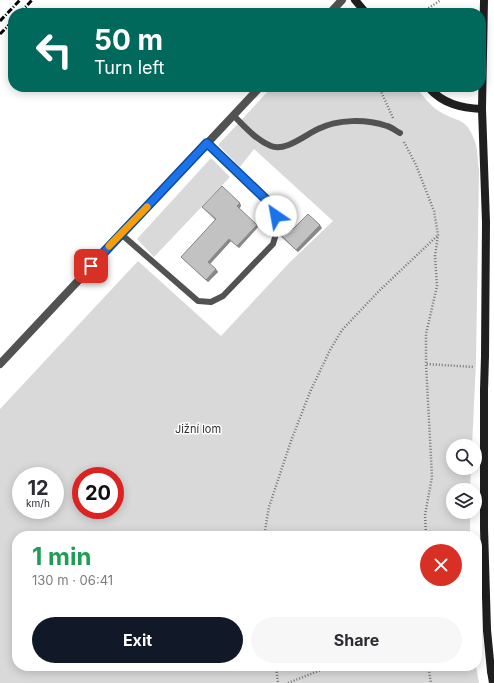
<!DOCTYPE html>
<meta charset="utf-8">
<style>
:root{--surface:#fff;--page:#f7f7f7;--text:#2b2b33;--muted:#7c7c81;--accent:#111827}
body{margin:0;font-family:Inter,sans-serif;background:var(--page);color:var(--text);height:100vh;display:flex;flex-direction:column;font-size:15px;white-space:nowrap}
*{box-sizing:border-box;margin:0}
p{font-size:13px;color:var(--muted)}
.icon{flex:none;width:22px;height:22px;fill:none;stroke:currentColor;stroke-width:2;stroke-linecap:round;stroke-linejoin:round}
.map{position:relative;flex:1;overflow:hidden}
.drawer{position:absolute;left:12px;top:531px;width:470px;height:140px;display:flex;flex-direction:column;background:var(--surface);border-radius:16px;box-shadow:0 2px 10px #0003}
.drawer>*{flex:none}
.hud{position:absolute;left:8px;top:8px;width:478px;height:84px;border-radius:16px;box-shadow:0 2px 10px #0003;background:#00695c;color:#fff;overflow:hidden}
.fabs{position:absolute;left:446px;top:439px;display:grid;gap:8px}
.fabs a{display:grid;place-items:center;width:36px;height:36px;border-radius:50%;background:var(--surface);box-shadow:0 2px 10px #0003;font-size:20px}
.speed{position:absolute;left:12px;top:467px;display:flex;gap:8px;font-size:20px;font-weight:700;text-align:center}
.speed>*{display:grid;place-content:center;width:52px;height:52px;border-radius:50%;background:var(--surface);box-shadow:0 2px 10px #0003;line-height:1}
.speed small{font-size:10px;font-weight:400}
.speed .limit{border:6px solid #d22;background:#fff;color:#111}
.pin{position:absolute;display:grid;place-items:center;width:34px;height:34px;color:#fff;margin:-17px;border-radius:8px;box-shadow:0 2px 6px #0006}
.me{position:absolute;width:44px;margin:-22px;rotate:327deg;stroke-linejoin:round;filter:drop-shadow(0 0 3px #0008)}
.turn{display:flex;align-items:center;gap:14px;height:84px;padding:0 20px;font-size:18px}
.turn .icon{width:52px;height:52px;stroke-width:2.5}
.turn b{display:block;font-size:28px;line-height:34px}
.round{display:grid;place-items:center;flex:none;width:42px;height:42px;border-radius:21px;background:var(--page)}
.overview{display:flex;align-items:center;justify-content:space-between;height:68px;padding:0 20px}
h1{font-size:24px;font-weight:700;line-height:30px;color:#1e9e55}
.button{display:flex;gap:8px;margin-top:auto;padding:8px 20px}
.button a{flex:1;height:46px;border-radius:24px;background:var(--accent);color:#fff;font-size:16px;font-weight:700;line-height:46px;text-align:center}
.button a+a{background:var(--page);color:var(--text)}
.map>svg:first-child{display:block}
.green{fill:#d9d9d9;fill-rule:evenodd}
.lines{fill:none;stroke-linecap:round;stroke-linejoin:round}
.path{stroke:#747474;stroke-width:2.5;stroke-dasharray:1 2;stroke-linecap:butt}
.service{stroke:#525252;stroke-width:6}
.tertiary{stroke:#525252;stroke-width:8}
.secondary{stroke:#1f1f1f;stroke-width:8}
.rail{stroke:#000;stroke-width:3;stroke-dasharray:6 2 1 2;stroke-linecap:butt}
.secondary-bridge{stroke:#1f1f1f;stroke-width:8}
.wall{fill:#a7a7a7}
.shaded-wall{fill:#888}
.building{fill:#c2c2c2;stroke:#888}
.route-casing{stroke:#114b97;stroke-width:10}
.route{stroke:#1a73e8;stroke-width:7}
.slow{stroke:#f59e0b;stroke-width:7}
.labels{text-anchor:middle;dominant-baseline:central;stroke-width:3;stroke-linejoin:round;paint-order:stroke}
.park-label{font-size:11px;fill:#303030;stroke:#fff}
</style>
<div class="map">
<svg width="494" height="683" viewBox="0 0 494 683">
<rect width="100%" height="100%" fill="#fff"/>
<path class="green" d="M 272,87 L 416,87 C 423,96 431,107 442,113 C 458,122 466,118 474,139 C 478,147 477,160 479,169 L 476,362 L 472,446 L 453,446 L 453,468 L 471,468 L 470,490 L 453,490 L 453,512 L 470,512 L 470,536 L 17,536 L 17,666 L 476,666 L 479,683 L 0,683 L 0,409 L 138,261 L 221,336 L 290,262 L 333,221 L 254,149 L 240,167 L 218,145 ZM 21,476 L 55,476 L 55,510 L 21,510 ZM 81,476 L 115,476 L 115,510 L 81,510 Z
M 211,158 L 230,177 L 154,257 L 137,239 Z"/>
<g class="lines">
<path class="path" d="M 421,13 L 441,0
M 379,87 L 393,118
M 404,142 L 416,165 L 434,211 L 438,235 L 435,256 L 437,286 L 426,334 L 426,364 L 474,367
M 264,536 L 269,507 L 291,441 L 310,392 L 330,350 L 342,330 L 379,291 L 437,236
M 426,536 L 425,515 L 432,477 L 426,364
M 276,666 L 278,683
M 428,666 L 431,683
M 288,683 L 331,666"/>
<path class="service" d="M 233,115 C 244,126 256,140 271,146 C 285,152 305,135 318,129 C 338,119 366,119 387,126 C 391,127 396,131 400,133
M 121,234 L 198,301 L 211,302 L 223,296 L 273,244 L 279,224 L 274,207 L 207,143"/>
<path class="tertiary" d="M 330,13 L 342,0
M 0,364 L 260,87"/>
<path class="secondary" d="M 355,0 L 366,13
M 484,0 L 482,109 L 486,222 L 485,356
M 428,87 C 443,104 461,108 482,109
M 484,390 L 484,528 L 487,630
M 491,671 L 493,683"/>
<path class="rail" d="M 20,13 L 32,0
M 0,21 L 20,0
M 0,34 L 13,21"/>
<path class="secondary-bridge" d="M 484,390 L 485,356
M 487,630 L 491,671"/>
</g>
<path class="wall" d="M 240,203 L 241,206 L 239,208 L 258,227 L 239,248 L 231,241 L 210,264 L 218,272 L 208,282 L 183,259 L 181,257 L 215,220 L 202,207 Z
M 322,228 L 298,252 L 280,236 L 279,233 L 293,229 Z"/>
<path class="shaded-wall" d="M 240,203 L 241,206 L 239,209 L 237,206 Z
M 257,225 L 258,227 L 239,248 L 237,246 Z
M 320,225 L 322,228 L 298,252 L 296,250 Z
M 229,239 L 231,241 L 210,264 L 208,262 Z
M 216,269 L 218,272 L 208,282 L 206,280 Z"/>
<path class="building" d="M 222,186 L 240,203 L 237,206 L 257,225 L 237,246 L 229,239 L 208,262 L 216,269 L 206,280 L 181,257 L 216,219 L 202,207 Z
M 308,214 L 320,225 L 296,250 L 279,233 L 287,224 L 293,229 Z"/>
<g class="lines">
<defs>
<path id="route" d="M 91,266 L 207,143 L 274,207 L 276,216"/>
</defs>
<use href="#route" class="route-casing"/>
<use href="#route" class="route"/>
<path class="slow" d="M 109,246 L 147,207"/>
</g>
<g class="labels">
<g class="park-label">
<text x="198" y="429">Jižní lom</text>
</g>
</g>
</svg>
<div class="fabs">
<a><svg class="icon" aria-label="search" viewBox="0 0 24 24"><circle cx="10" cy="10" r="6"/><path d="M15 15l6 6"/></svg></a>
<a><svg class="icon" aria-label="layers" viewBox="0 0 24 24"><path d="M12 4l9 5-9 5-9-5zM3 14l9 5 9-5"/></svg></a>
</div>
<div class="speed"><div>12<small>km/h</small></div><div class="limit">20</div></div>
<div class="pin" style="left:91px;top:266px;background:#d93025"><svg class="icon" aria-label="arrive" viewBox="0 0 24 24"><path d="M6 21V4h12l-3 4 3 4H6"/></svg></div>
<svg class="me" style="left:276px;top:216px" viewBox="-20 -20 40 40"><circle r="19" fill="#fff"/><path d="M0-13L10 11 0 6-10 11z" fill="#1a73e8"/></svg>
<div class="hud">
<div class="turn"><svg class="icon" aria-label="left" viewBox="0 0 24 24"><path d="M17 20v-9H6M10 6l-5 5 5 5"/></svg><div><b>50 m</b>Turn left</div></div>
</div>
<section class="drawer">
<div class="overview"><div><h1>1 min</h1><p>130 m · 06:41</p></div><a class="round" style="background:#d93025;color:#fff"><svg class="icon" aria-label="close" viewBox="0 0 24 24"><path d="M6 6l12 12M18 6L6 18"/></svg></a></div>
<div class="button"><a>Exit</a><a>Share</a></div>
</section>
</div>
